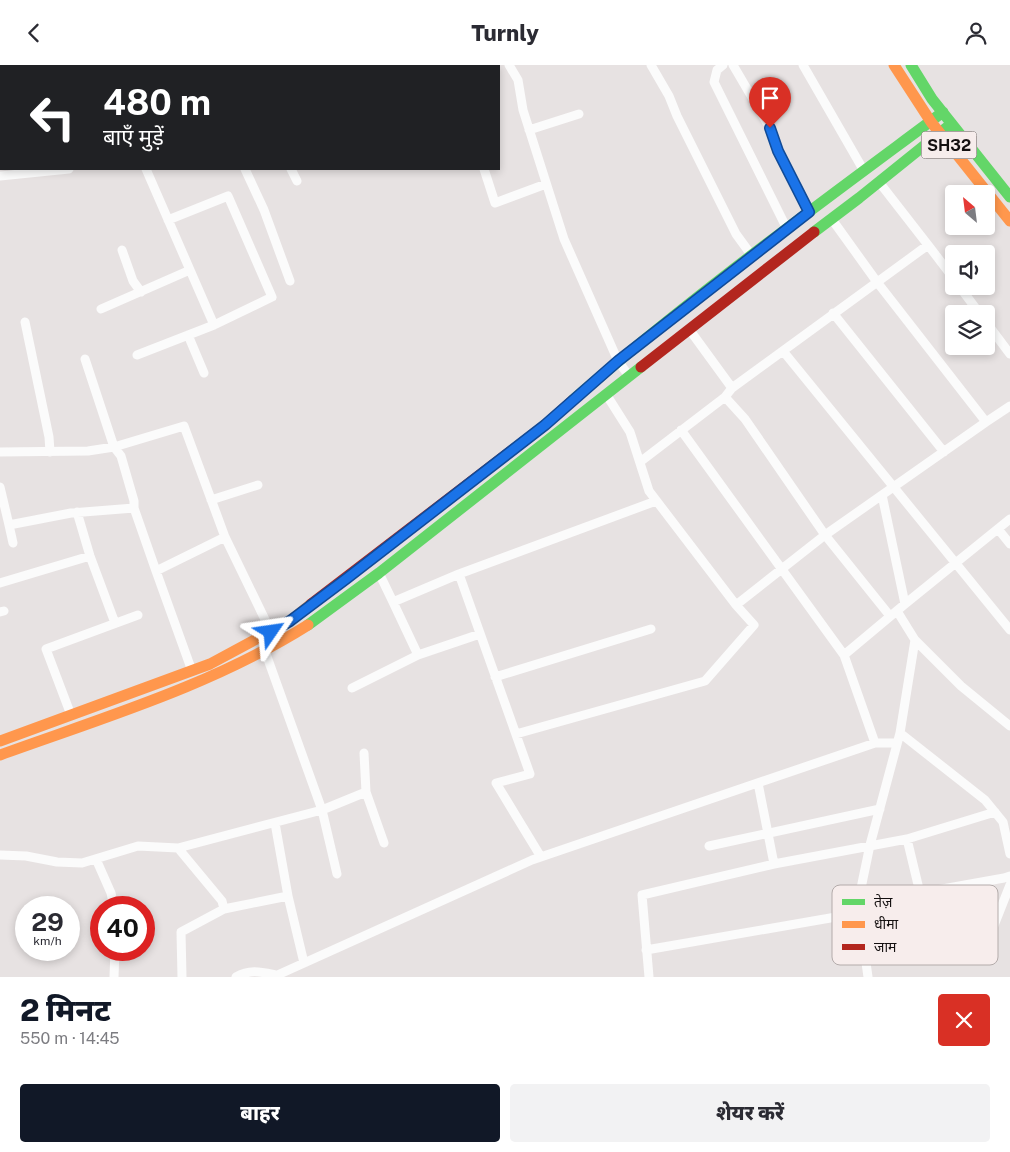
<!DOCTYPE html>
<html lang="hi">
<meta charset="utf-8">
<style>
:root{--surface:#fff;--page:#f2f2f3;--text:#2b2b33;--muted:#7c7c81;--accent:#111827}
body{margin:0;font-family:"Public Sans","Noto Sans Devanagari",sans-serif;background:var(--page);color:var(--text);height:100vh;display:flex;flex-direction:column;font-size:19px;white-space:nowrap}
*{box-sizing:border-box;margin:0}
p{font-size:16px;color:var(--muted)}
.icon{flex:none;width:28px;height:28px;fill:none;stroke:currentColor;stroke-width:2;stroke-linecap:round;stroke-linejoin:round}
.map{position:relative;height:912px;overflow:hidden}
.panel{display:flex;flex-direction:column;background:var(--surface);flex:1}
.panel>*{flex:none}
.hud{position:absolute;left:0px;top:0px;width:500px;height:105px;box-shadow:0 2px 8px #0003;background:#202124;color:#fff;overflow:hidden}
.needle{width:32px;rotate:332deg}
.buttons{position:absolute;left:945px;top:120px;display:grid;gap:10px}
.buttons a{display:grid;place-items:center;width:50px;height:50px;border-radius:5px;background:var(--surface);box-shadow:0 2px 8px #0003;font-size:25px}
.speed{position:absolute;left:15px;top:831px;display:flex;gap:10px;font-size:25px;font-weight:700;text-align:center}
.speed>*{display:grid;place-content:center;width:65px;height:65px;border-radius:50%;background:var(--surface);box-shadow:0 2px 8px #0003;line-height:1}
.speed small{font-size:12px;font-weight:400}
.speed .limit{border:8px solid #d22;background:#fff;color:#111}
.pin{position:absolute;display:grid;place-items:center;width:42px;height:42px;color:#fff;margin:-51px -21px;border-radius:50% 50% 50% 0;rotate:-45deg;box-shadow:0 0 5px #0007}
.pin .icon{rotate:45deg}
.me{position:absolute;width:55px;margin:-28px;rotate:58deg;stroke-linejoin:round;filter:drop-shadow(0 0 4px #0008)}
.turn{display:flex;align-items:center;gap:18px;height:105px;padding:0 20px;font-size:22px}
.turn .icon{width:65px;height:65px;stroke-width:2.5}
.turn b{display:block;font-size:35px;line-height:42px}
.round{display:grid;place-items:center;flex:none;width:52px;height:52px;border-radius:5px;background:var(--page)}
.summary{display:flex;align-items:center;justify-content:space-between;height:85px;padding:0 20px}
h1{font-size:30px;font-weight:800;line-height:38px;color:var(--accent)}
.primary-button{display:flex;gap:10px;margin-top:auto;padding:10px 20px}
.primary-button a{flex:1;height:58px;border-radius:5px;background:var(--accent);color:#fff;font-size:20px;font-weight:800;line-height:58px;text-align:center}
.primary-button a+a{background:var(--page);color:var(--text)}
header{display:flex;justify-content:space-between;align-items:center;height:65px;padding:0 20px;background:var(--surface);font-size:22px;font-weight:800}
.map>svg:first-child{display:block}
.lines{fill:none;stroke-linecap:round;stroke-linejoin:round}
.street{stroke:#fbfbfb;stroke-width:9}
.fast{stroke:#63d668;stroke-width:11}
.slow{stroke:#ff974d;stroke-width:11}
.jam{stroke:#b3261e;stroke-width:11}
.route-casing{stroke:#114b97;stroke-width:12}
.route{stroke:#1a73e8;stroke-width:9}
.labels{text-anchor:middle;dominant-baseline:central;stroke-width:4;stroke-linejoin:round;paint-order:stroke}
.shield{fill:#f7edec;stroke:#585252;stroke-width:1}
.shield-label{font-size:16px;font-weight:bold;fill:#141010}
.key{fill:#f7edec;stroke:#b3abaa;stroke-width:1}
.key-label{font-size:14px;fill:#141010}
</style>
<header><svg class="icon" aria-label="back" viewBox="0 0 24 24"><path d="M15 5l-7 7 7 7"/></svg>Turnly<svg class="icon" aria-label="person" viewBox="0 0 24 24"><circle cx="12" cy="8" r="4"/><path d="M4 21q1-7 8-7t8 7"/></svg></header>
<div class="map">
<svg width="1010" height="912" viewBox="0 0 1010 912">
<rect width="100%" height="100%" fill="#e7e2e2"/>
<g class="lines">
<path class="street" d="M 170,0 L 170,1
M 325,0 L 325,1
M 509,0 L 518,15 L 523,45 L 564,174 L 618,296 L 629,311
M 651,0 L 669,31 L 677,51 L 736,169 L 752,191
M 723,0 L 717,5 L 714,17 L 787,164
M 733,0 L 770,63 L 778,86 L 809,147
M 803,0 L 864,106
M 293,1 L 295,0
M 529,65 L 579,49
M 146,104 L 214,260
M 245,104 L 264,145 L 290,216
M 291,104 L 297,116
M 484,104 L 495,138 L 546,119
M 0,111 L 69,104
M 879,117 L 928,180
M 831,153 L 877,217 L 986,357 L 1010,341
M 122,185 L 133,216 L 141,227
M 959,221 L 980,249
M 101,244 L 190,205
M 833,248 L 944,387
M 25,257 L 49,372 L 50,387
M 986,257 L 1010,289
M 689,264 L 732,323 L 725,332 L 745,354 L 825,470 L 890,551
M 188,270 L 204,308
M 783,286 L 1010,565
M 137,290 L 214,260 L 272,232 L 228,131 L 168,155
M 85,294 L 114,382 L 121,391 L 134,436 L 134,443 L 156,506 L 225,472
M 732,323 L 928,180 L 954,214
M 606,329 L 630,367 L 649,426 L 736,540 L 825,470 L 986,357
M 681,365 L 844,590 L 905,539 L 1010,454
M 0,387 L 88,386 L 114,382 L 184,361 L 225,472 L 271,567
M 640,397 L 725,332
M 0,422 L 9,460 L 71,448 L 134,443
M 882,430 L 905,539
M 211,435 L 258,420
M 77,447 L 90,491 L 115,558
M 9,460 L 13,478
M 998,464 L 1010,479
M 156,506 L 192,606
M 379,508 L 393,537 L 459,509 L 530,709 L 496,718 L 541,792
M 459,509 L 656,436
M 0,518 L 90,491
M 393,537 L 418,590
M 0,547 L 4,546
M 915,575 L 961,621 L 1010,661
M 844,590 L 875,678 L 897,678
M 495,612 L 651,564
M 352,623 L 418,590 L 480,569
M 71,650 L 46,584 L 138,550
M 900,668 L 985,735 L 1003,757 L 1010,789
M 516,669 L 705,616 L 754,560 L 736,540
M 364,688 L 366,727 L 384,778
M 758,718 L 774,799
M 275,758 L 288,831 L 304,898
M 907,774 L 920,828 L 918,878 L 991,868 L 1010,820
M 709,781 L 880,744
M 178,783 L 222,836 L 224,844
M 0,790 L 26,791 L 57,797 L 82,798 L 138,781 L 178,783 L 322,745 L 265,586
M 96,794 L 111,828 L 114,842
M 337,809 L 322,745 L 366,727
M 920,828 L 1004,813 L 1010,811
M 646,885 L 859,848
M 114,912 L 115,885
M 182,912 L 181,867 L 224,844 L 288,831
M 236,912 C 250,904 261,907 277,910
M 273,912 L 532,795 L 875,678
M 649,912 L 642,830 L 774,799 L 907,774 L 995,747
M 868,912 L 859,848 L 860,828 L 870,780 L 900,668 L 915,575 L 897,546"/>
<path class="fast" d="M 911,0 L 932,34 L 1010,132
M 814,167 L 859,133 L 951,59
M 573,335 C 691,232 818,140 943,47
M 308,560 L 379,508 L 641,302"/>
<path class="slow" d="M 894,0 L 931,57 L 1010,156
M 0,676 L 210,599 L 290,556 L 311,539
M 0,690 C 105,652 213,620 308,560"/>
<path class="jam" d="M 641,302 L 814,167
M 311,539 L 545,360 L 573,335"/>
</g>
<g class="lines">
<defs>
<path id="route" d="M 271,567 L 290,556 L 346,514 L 545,360 L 618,296 L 809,147 L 778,86 L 770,63"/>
</defs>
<use href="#route" class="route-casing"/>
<use href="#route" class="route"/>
</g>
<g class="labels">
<rect class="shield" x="921.5" y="66.5" width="55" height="27" rx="4"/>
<g class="shield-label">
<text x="949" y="80">SH32</text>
</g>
</g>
<rect x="832" y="820" width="166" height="80" rx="8" class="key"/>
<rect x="842" y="834" width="23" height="6" fill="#63d668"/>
<rect x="842" y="856" width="23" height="7" fill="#ff974d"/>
<rect x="842" y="879" width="23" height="6" fill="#b3261e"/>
<g class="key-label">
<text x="874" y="842">तेज़</text>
<text x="874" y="864">धीमा</text>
<text x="874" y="887">जाम</text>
</g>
</svg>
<div class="buttons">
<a><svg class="needle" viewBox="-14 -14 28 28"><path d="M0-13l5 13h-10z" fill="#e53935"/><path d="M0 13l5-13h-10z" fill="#7c7c81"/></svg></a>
<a><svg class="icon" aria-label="sound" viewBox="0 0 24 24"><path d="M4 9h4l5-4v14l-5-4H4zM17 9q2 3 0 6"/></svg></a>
<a><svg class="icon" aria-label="layers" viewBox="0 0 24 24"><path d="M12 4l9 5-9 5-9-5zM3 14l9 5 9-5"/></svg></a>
</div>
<div class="speed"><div>29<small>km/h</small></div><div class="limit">40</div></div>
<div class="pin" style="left:770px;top:63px;background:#d93025"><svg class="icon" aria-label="arrive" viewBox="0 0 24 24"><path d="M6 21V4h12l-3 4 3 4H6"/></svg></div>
<svg class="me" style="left:271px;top:567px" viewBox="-20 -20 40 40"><path d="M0-17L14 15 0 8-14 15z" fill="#1a73e8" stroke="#fff" stroke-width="4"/></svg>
<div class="hud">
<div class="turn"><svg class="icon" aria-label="left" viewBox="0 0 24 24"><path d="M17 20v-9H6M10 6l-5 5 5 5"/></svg><div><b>480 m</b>बाएँ मुड़ें</div></div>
</div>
</div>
<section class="panel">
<div class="summary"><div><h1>2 मिनट</h1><p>550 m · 14:45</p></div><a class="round" style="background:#d93025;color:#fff"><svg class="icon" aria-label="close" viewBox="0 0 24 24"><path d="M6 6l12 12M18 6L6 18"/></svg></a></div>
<div class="primary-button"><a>बाहर</a><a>शेयर करें</a></div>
</section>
